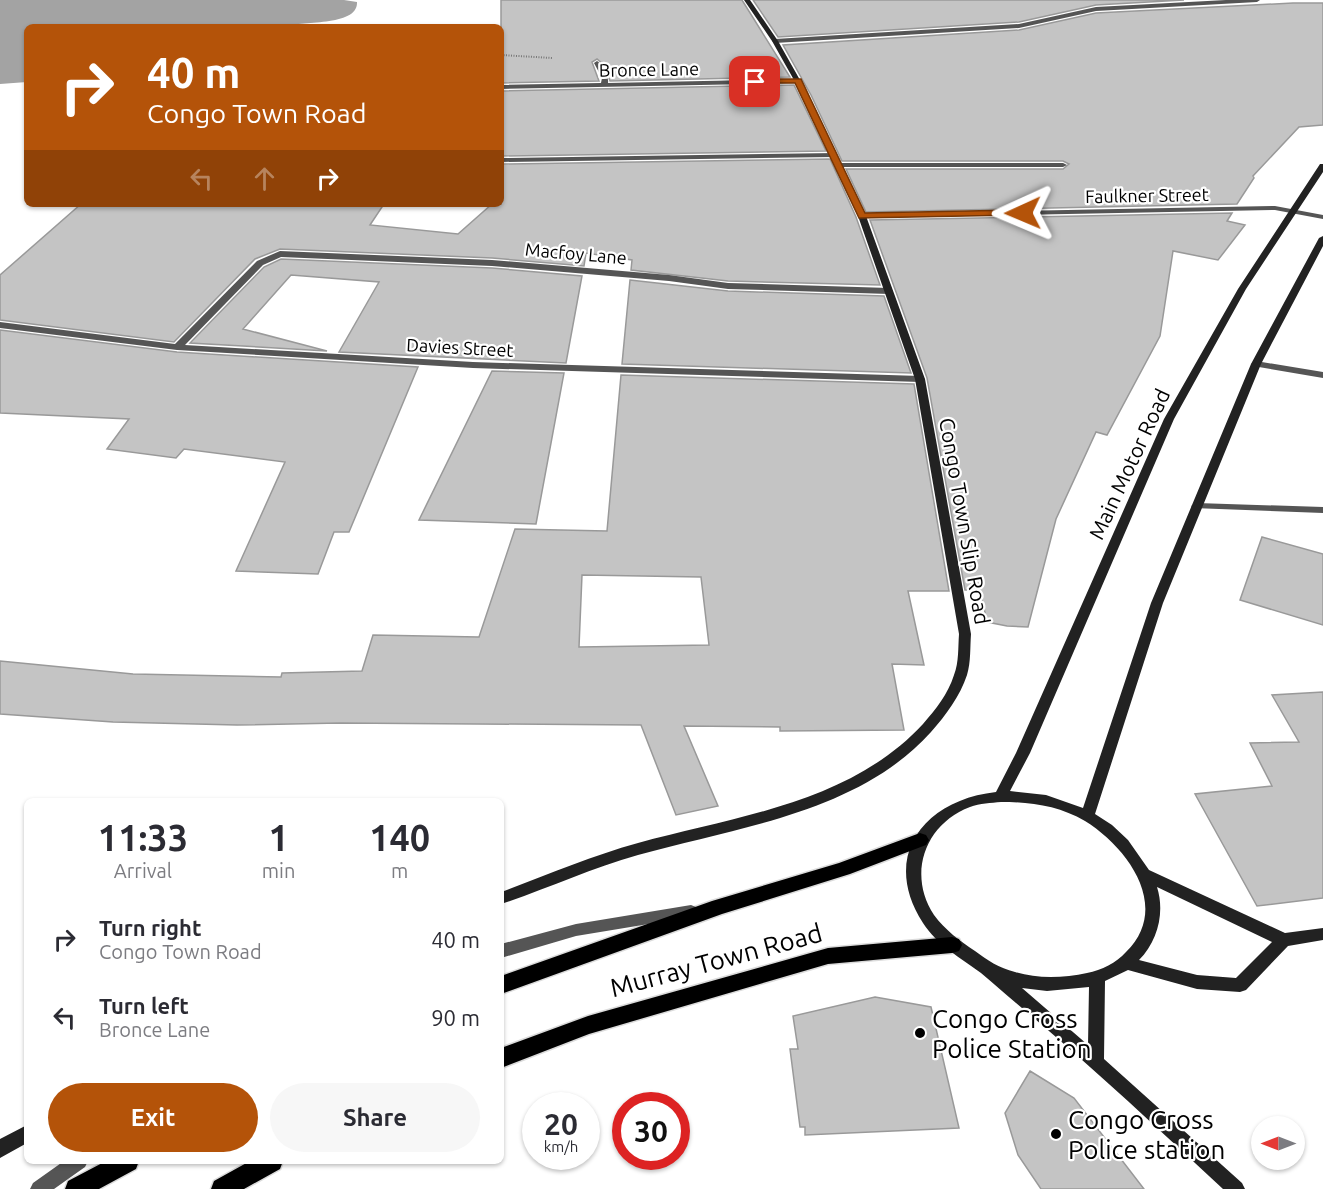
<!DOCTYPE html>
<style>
:root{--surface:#fff;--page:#f7f7f7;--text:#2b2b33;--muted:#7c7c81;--accent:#b45309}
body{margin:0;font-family:Ubuntu,sans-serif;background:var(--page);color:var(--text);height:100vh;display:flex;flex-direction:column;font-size:22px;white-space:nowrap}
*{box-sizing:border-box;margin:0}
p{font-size:20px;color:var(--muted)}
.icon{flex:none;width:33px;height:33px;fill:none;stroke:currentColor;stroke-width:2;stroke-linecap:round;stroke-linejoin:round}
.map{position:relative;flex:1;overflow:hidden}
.sheet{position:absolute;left:24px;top:798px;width:480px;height:366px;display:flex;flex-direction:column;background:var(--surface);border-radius:9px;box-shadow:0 2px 4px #0004}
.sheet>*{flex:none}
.guide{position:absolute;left:24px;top:24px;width:480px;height:183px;border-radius:9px;box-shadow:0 2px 4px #0004;background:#b45309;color:#fff;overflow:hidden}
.needle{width:39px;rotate:270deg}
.buttons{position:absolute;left:1251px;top:1116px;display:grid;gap:12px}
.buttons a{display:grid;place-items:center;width:54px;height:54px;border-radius:50%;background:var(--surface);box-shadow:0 2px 4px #0004;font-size:30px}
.speed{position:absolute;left:522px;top:1092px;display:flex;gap:12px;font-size:30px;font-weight:700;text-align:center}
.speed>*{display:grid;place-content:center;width:78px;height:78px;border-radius:50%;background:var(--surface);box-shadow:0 2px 4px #0004;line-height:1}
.speed small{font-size:15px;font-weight:400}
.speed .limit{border:9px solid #d22;background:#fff;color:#111}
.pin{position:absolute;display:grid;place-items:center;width:51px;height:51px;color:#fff;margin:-26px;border-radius:12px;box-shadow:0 3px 9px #0006}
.me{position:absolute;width:66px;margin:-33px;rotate:269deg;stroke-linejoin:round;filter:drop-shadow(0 0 4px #0008)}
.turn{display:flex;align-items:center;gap:21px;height:126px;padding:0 24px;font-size:27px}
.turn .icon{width:78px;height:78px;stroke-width:2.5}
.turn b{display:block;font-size:42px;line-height:51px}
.lanes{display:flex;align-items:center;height:57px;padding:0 24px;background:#0003;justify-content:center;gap:30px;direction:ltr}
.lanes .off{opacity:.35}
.eta{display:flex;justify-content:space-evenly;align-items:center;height:102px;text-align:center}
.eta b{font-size:36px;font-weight:600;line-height:42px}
.button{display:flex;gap:12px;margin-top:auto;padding:12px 24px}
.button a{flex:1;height:69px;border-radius:36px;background:var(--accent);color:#fff;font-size:24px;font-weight:600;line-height:69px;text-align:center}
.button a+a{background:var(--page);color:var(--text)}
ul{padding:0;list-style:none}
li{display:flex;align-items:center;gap:18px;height:78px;padding:0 24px}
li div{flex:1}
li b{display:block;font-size:22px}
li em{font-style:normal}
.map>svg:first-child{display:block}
.water{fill:#a3a3a3}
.building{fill:#c4c4c4;stroke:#999;stroke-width:1.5;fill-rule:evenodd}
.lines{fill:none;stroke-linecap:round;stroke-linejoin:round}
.primary-casing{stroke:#dbdbdb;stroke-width:3}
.path{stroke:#777;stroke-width:2;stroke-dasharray:1 1.5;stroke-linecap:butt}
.service{fill:#555;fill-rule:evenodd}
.minor{fill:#555;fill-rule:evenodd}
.secondary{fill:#222;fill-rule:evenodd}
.primary{fill:#000;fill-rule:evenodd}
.route{fill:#b45309;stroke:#753606;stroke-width:1.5}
.poi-dot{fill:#000;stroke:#fff;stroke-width:2}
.labels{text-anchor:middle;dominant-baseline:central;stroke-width:4.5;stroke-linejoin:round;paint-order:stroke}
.far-street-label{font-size:18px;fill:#000;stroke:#fff}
.street-label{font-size:21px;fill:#000;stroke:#fff}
.near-street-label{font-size:26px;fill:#000;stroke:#fff}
.near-poi-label{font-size:26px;fill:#000;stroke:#fff;text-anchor:start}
</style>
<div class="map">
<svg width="1323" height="1189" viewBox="0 0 1323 1189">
<rect width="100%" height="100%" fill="#fff"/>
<path class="water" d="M 0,0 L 344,0 L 357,2 C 358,27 300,20 283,27 L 27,27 L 27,82 L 0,84 Z"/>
<path class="building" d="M 501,0 L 742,0 L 790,77 L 610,81 L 605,66 L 597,59 L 592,62 L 599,81 L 501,83 Z
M 753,0 L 1184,0 L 1096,5 L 1019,22 L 778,37 Z
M 1293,3 L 1323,3 L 1323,125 L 1299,127 L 1253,176 L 1254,178 L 1237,204 L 866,212 L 846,169 L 1063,169 L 1069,164 L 1063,161 L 842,161 L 811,95 L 783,45 L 1019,30 L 1096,13 Z
M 794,85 L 826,151 L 501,156 L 501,91 Z
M 830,159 L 856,217 L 880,285 L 728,281 L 631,270 L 632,260 L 586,253 L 584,266 L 492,258 L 280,249 L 255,259 L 174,342 L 0,320 L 0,275 L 81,204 L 384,204 L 370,225 L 458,234 L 492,204 L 501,204 L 501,164 Z
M 1232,213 L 1227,221 L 1245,225 L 1218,260 L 1173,251 L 1160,336 L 1107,435 L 1096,432 L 1056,519 L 1028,627 L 1007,626 L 987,622 L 980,590 L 965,590 L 927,378 L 870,220 Z
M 281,259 L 492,268 L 582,276 L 566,363 L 339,352 L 379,282 L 291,275 L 243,329 L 327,351 L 190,343 L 264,267 Z
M 630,280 L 728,291 L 884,296 L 911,373 L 622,364 Z
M 0,330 L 177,352 L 418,367 L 349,532 L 334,532 L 318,574 L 236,571 L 285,462 L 184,449 L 176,458 L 107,449 L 129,419 L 0,413 Z
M 492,371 L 564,373 L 536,524 L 419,520 Z
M 621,375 L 914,384 L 949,591 L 908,591 L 924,665 L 892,664 L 904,730 L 780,731 L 780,727 L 684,726 L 718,806 L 676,815 L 641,725 L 340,723 L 237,725 L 113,722 L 0,714 L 0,661 L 133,674 L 281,677 L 282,673 L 362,671 L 373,635 L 479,637 L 515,529 L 607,531 ZM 582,575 L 701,577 L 709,645 L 579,647 Z
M 1262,537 L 1323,554 L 1323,625 L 1240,600 Z
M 1323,692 L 1323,898 L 1257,906 L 1195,794 L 1272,786 L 1250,743 L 1299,742 L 1272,695 Z
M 875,997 L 931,1007 L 959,1128 L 805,1135 L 805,1127 L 800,1127 L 790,1049 L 798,1049 L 793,1016 Z
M 1030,1071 L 1074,1098 L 1144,1189 L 1041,1189 L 1018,1155 L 1005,1113 Z"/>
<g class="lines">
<defs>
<path id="primary" d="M 920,833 L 926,835 L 929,840 L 926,845 L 850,874 L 722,914 L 501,994 L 501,976 L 712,901 L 839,863 Z
M 952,937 L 959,939 L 962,945 L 959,951 L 952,953 L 828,964 L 589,1034 L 501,1068 L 501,1048 L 588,1016 L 828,948 Z
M 106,1161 L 139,1161 L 136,1169 L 99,1189 L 65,1189 L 68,1181 Z
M 250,1161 L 283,1161 L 280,1169 L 244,1189 L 211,1189 L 214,1181 Z"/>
</defs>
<use href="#primary" class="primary-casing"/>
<path class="path" d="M 501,55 L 552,58"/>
<path class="service" d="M 835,163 L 1063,163 L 1067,165 L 1063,167 L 838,167 L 834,165 Z
M 1256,361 L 1323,372 L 1323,378 L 1253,366 L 1251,364 Z
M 1197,503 L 1323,507 L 1323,513 L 1193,508 L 1191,506 Z
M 691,905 L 696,907 L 699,911 L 696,915 L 691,917 L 576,936 L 501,958 L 501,944 L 576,924 Z
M 64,1161 L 88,1161 L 85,1167 L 54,1189 L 30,1189 L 33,1183 Z"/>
<path class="minor" d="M 1226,0 L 1260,0 L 1257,2 L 1096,11 L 1019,28 L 775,43 L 772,41 L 775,39 L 1019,24 L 1096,7 Z
M 597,61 C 603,64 609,76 608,83 L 798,79 L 801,81 L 798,83 L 501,89 L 501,85 L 601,83 L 602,78 L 594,63 Z
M 836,153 L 837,155 L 833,157 L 501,162 L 501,158 Z
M 1275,206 L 1323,215 L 1323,219 L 1275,210 L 862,218 L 858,216 L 862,214 Z
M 280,251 L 492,260 L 669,275 L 728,283 L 889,288 L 893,291 L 889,294 L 728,289 L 669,281 L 492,266 L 281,257 L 263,265 L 185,345 L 473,362 L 920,376 L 925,379 L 920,382 L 473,368 L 177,350 L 0,328 L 0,322 L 175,344 L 257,261 Z"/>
<path class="secondary" d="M 744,0 L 750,0 L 778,41 L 809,96 L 866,216 L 925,379 L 971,634 C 970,647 971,662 967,675 C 960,696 946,715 931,732 C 858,813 738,827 638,855 C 591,868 547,889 501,904 L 501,892 C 547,875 591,856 638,843 C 737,816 850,803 923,724 C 936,709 948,694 954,675 C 959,662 958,647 959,634 L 915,379 L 858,216 L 803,96 L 772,41 Z
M 1320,164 L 1323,164 L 1323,172 L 1246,289 L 1174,419 L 1030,753 L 1010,791 L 1046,795 L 1083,808 L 1151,603 L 1251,364 L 1319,238 L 1323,236 L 1323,246 L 1261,364 L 1163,603 L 1095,814 L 1112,825 L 1128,840 L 1149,870 L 1285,933 L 1323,928 L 1323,940 L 1288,946 L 1246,990 L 1240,992 L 1197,989 L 1128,970 L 1105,981 L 1104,1059 L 1242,1183 L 1245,1189 L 1223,1189 C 1155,1126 1087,1062 1016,1003 C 1004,993 993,983 981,973 C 961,958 937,945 923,923 C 880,856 924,800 996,792 L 1016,753 L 1164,419 L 1238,289 ZM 1001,802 C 1031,802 1059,806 1085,821 C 1127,847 1172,907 1126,952 C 1116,963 1102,970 1087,973 C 1064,978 1037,979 1015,972 C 999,968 987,960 975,951 C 960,941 945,930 934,915 C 907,874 925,824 970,807 C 980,803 991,803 1001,802 ZM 1157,887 L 1272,942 L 1236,978 L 1197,975 L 1139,960 C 1158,941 1165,912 1157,887 ZM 1089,987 L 1088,1045 L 1022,988 L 1047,991 Z
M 27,1125 L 27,1143 L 0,1158 L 0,1139 Z"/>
<use href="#primary" class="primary"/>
</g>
<path class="route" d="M 755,79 L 801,79 L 865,213 L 1023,210 L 1027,213 L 1023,215 L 859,218 L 795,83 L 752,83 L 752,80 Z"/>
<g class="poi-dot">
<circle cx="920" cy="1033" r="6"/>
<circle cx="1056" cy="1134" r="6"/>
</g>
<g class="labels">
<g class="far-street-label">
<text transform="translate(649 69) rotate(-1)">Bronce Lane</text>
<text transform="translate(1147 195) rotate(-1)">Faulkner Street</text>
<text transform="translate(576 253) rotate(5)">Macfoy Lane</text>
<text transform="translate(460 347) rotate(3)">Davies Street</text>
</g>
<g class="street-label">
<text transform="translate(1129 464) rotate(-65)">Main Motor Road</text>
<text transform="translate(965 521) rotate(80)">Congo Town Slip Road</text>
</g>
<g class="near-street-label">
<text transform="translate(716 960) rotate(-15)">Murray Town Road</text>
</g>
<g class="near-poi-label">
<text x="932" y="1018">Congo Cross<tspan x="932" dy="30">Police Station</tspan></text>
<text x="1068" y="1119">Congo Cross<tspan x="1068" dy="30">Police station</tspan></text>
</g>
</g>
</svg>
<div class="buttons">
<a><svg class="needle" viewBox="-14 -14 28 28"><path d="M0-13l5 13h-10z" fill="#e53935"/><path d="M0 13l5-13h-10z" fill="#7c7c81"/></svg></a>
</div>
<div class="speed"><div>20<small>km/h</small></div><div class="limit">30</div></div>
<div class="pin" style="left:755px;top:82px;background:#d93025"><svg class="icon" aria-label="arrive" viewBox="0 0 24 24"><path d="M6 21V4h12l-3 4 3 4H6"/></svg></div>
<svg class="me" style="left:1023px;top:213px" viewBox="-20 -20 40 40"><path d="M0-17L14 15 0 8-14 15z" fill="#b45309" stroke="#fff" stroke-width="4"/></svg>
<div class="guide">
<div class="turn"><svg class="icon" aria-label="right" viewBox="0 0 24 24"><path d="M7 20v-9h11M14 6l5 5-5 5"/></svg><div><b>40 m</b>Congo Town Road</div></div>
<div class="lanes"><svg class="icon off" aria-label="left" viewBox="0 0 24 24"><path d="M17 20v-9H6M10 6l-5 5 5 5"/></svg><svg class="icon off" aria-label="ahead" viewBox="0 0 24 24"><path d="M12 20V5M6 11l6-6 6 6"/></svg><svg class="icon" aria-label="right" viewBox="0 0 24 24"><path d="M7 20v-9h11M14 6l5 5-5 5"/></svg></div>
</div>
<section class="sheet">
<div class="eta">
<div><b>11:33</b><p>Arrival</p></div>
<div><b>1</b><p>min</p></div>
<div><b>140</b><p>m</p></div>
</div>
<ul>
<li><svg class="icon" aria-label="right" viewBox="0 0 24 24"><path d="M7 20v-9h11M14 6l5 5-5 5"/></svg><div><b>Turn right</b><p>Congo Town Road</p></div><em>40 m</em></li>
<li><svg class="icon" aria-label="left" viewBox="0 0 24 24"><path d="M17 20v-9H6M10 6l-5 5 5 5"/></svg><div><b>Turn left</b><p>Bronce Lane</p></div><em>90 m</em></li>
</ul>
<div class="button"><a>Exit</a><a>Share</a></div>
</section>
</div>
